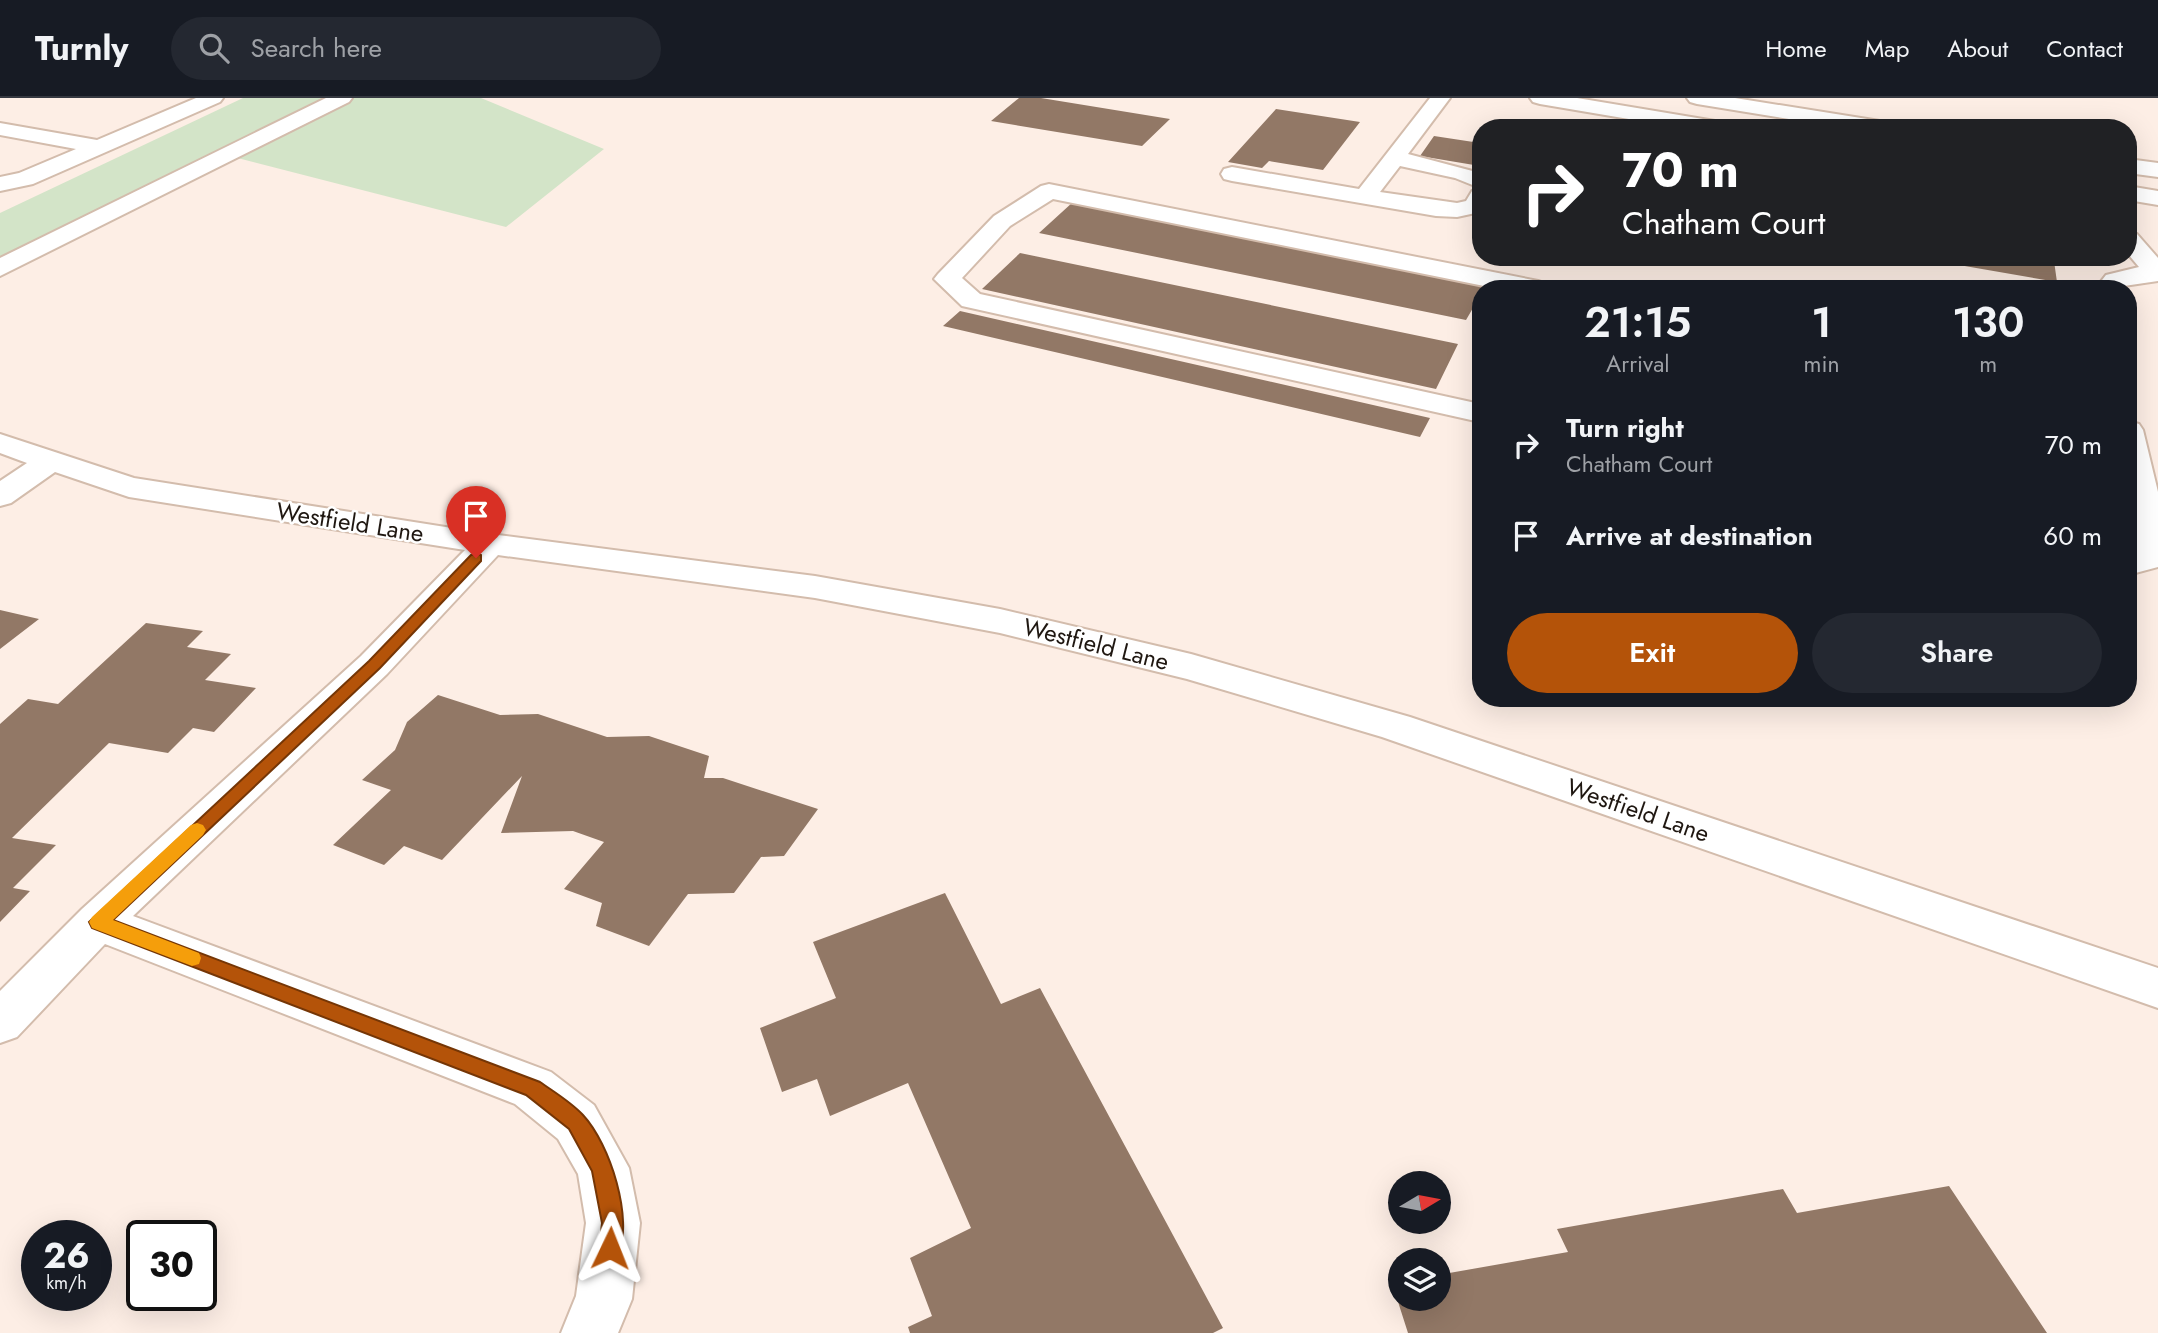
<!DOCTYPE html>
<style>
:root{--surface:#171b24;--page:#242831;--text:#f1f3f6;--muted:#9ea1a6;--line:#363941;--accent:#b45309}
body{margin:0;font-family:Jost,sans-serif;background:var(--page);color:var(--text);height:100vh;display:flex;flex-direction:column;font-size:26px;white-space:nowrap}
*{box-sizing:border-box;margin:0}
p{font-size:23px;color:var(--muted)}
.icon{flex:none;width:38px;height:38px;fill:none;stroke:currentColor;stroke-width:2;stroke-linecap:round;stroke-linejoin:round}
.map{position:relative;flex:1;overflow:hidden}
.side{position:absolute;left:1472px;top:182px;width:665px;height:427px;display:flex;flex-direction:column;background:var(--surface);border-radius:28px;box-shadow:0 7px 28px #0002}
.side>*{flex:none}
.hud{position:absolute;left:1472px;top:21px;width:665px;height:147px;border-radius:28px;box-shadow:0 7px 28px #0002;background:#202124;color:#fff;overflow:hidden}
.needle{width:46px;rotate:80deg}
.controls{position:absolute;left:1388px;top:1073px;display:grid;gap:14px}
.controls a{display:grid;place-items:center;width:63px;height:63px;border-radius:50%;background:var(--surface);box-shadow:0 7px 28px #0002;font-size:35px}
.speed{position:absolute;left:21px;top:1122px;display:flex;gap:14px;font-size:35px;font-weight:700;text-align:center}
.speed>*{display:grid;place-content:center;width:91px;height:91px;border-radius:50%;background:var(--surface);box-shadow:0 7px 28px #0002;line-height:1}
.speed small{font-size:18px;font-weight:400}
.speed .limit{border:4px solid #111;border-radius:10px;background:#fff;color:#111}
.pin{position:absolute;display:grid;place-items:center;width:60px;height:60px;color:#fff;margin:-72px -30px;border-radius:50% 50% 50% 0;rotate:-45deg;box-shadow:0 0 7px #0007}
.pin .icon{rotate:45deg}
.me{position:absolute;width:77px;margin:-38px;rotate:2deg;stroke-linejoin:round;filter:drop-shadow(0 0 5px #0008)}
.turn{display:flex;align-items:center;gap:24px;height:147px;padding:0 35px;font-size:32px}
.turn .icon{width:91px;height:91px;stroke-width:2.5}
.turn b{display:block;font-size:49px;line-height:60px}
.eta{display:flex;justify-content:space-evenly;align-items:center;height:119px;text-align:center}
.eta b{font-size:42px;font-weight:600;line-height:49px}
.primary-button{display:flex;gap:14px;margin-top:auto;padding:14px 35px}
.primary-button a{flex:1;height:80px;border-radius:42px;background:var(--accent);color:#fff;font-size:28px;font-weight:600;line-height:80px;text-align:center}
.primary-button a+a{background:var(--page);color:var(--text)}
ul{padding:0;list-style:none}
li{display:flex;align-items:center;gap:21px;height:91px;padding:0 35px}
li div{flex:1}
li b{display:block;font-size:26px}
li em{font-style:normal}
header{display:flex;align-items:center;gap:42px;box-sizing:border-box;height:98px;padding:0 35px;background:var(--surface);border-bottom:2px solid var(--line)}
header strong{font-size:33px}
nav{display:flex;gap:38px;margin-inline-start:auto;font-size:24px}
.search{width:490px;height:63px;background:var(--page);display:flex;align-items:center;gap:18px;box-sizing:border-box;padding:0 24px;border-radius:38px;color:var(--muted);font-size:26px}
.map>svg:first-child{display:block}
.green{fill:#d3e4c8}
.building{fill:#927866}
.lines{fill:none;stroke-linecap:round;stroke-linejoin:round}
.minor-casing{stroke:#d3bcac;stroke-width:4}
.highway-casing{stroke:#d3bcac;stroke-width:4}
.minor{fill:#fff;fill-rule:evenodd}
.highway{fill:#fff;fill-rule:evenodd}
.route{fill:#b45309;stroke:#753606;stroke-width:2}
.slow{fill:#f59e0b}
.labels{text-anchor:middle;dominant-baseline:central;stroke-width:5;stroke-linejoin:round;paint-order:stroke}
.street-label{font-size:24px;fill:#1f1711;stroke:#fff}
</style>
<header>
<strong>Turnly</strong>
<div class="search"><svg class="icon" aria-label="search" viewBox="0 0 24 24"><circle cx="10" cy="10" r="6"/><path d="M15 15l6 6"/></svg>Search here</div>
<nav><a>Home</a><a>Map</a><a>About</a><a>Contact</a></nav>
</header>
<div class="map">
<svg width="2158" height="1235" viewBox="0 0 2158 1235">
<rect width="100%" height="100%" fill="#fdeee5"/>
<path class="green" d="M 243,0 L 481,0 L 604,51 L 506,129 L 222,56 L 0,178 L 0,115 Z"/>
<path class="building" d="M 1019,0 L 1041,0 L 1170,21 L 1142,48 L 991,23 Z
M 1276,11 L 1360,24 L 1323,72 L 1269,63 L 1262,70 L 1228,64 Z
M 1434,38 L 1480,45 L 1480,68 L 1420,58 Z
M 1073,104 L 1488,185 L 1485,191 L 1480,191 L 1480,198 L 1466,222 L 1039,135 Z
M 1020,155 L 1458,246 L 1436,291 L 982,191 Z
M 1930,159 L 2035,159 L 2054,163 L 2057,184 L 1930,162 Z
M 960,213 L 1430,320 L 1420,339 L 943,228 Z
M 0,512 L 39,521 L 0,551 Z
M 146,525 L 203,533 L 187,549 L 231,556 L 205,582 L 256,590 L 214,634 L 193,630 L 168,655 L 109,645 L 12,740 L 56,747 L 13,790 L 30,793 L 0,824 L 0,626 L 28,601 L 58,606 Z
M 438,597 L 500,617 L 538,616 L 607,639 L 649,638 L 709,658 L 704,680 L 723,680 L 818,711 L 784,758 L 761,759 L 734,795 L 688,796 L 649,848 L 596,828 L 602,805 L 564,791 L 604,744 L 573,733 L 501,735 L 522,678 L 442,762 L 404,748 L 384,767 L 333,747 L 391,692 L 362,682 L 395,652 L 407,624 Z
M 945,795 L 1001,906 L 1040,890 L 1223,1230 L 1213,1235 L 910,1235 L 908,1229 L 932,1218 L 910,1160 L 971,1130 L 908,985 L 830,1018 L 817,981 L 782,994 L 760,930 L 836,900 L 813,844 Z
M 1949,1088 L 2047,1235 L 1408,1235 L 1392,1185 L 1400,1184 L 1400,1200 L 1438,1200 L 1438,1177 L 1568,1154 L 1557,1131 L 1783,1091 L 1797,1115 Z"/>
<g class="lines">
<defs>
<path id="minor" d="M 196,0 L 223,0 L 220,4 L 33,86 L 0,93 L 0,79 L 19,75 L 76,51 L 0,37 L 0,25 L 97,42 Z
M 326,0 L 352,0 L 349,4 L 0,178 L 0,160 Z
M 1430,0 L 1450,0 L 1408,56 L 1480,75 L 1480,90 L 1455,80 L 1400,68 L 1380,94 L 1457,105 L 1466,103 L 1472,93 L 1480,91 L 1480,114 L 1457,119 L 1436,118 L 1232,83 L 1224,81 L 1221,76 L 1224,71 L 1232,69 L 1359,91 Z
M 1049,86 L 1538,183 L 1547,186 L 1551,191 L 1499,191 L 1053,101 L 1010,128 L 962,180 L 980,196 L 1480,306 L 1480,324 L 962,208 L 934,181 L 938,176 L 994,118 L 1041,88 Z
M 2128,134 L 2137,136 L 2158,160 L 2158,183 L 2124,188 L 2121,191 L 2095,191 L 2106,177 L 2139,169 L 2128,156 Z
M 2128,323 L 2139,326 L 2143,332 L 2158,394 L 2158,469 L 2128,477 L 2128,455 L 2132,455 L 2128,402 Z
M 0,336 L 134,380 L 490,436 L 815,478 L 1000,511 L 1191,556 L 1410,619 L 2158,870 L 2158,910 L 1382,639 L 1187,581 L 1000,535 L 815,500 L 498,457 L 387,576 L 133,818 L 551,974 L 594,1007 L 629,1070 L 640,1125 L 632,1201 L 618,1235 L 561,1235 L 576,1198 L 586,1125 L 578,1076 L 558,1041 L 515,1006 L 105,846 L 17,939 L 0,945 L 0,893 L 82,811 L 361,558 L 465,452 L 129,399 L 55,374 L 11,405 L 0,408 L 0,383 L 27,365 L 0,355 Z"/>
<path id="highway" d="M 1530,0 L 1577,0 L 1721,24 L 1728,26 L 1731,30 L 1682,30 L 1540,6 L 1533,4 Z
M 1687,0 L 1735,0 L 1886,24 L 1893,26 L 1896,30 L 1845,30 L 1697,6 L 1690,4 Z
M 2128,61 L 2158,65 L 2158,79 L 2128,75 Z
M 2128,88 L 2158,93 L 2158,107 L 2128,102 Z"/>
</defs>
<use href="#minor" class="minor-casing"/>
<use href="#highway" class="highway-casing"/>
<use href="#minor" class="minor"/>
<use href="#highway" class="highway"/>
</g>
<path class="route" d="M 476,456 L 481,457 L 481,463 L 380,570 L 113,822 L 540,984 C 554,994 571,1004 583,1017 C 610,1046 634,1121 618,1158 L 610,1162 L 602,1158 L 599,1150 L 602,1125 L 592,1073 L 569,1031 L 526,997 L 92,830 L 89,824 L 369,563 L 471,457 Z"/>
<path class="slow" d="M 197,725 L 203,727 L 206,732 L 203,737 L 113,822 L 199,855 L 201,860 L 199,866 L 192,868 L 92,830 L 89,824 L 92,819 L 191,727 Z"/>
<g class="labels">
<g class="street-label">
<text transform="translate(350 424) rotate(9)">Westfield Lane</text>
<text transform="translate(1096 546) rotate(14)">Westfield Lane</text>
<text transform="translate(1638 712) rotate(19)">Westfield Lane</text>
</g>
</g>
</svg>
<div class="controls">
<a><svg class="needle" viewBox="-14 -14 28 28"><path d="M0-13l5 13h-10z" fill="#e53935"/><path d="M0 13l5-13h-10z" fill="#9ea1a6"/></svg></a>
<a><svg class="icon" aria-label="layers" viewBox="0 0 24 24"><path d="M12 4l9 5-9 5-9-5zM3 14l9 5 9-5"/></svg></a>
</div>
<div class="speed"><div>26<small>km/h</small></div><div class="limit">30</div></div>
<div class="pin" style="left:476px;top:460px;background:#d93025"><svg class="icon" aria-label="arrive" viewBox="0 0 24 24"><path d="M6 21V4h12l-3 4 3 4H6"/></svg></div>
<svg class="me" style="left:610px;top:1150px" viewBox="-20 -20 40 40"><path d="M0-17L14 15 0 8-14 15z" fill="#b45309" stroke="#fff" stroke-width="4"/></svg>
<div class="hud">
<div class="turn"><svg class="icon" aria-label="right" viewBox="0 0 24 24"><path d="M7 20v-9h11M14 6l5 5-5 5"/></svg><div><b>70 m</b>Chatham Court</div></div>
</div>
<section class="side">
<div class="eta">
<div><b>21:15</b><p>Arrival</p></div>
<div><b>1</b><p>min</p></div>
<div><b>130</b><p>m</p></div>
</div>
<ul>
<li><svg class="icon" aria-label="right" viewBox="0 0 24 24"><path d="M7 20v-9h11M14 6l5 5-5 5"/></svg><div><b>Turn right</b><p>Chatham Court</p></div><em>70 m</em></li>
<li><svg class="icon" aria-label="arrive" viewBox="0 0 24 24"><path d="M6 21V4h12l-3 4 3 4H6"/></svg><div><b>Arrive at destination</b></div><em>60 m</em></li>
</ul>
<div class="primary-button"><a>Exit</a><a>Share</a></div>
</section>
</div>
